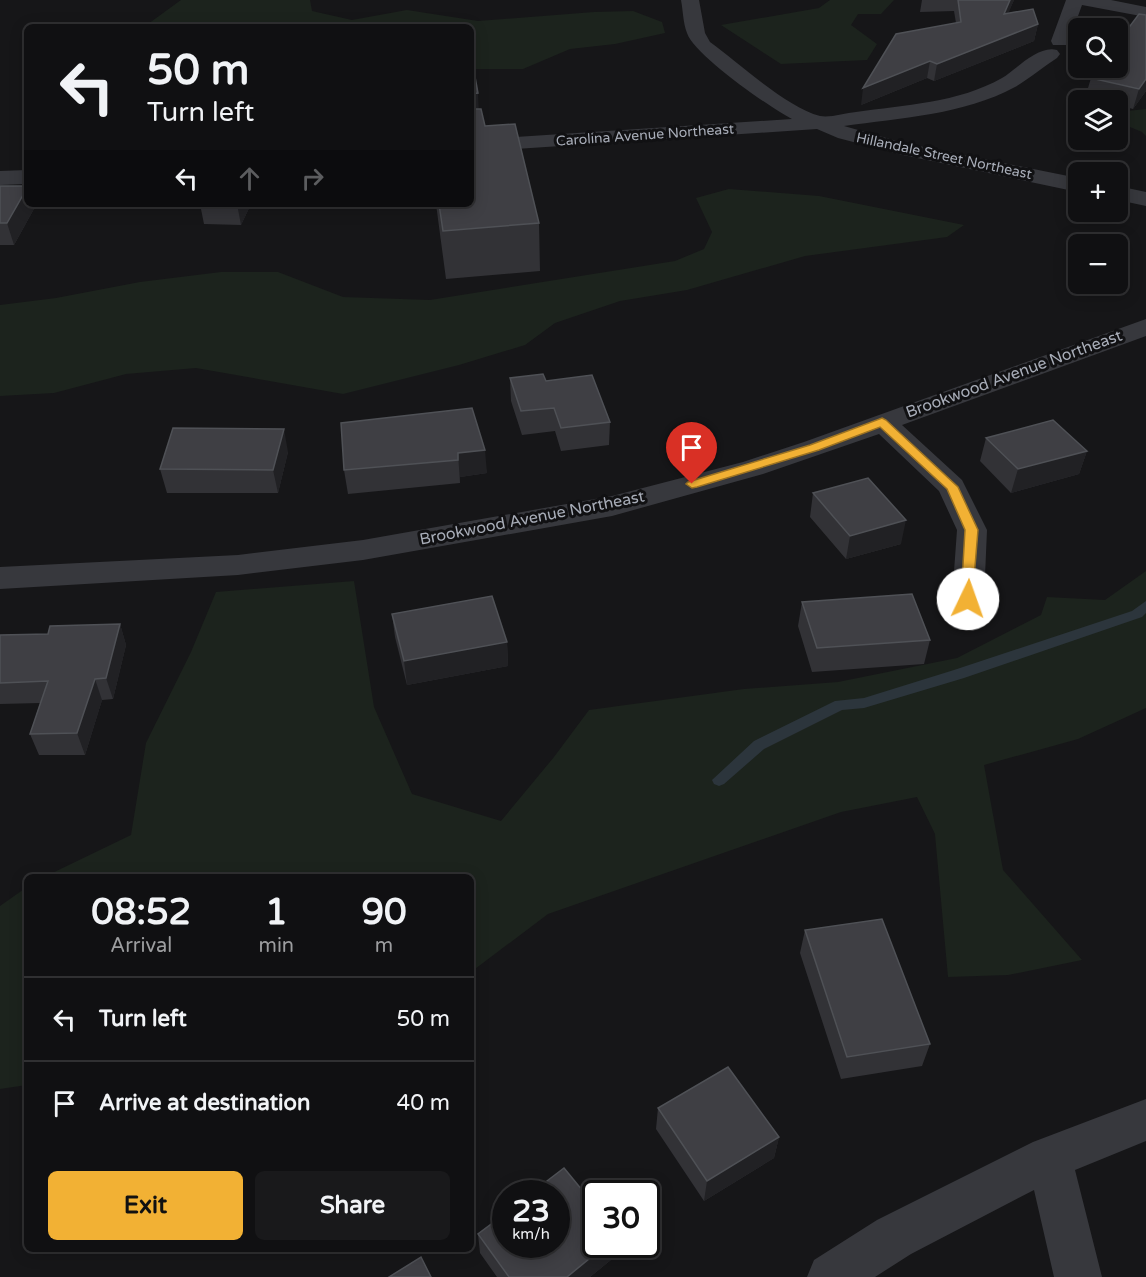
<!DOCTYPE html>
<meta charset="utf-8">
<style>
:root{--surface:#101012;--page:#19191b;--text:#f1f3f6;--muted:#9c9d9f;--line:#303032;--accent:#f2b134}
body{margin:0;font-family:"Varela Round",sans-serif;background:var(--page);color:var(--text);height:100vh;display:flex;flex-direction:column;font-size:22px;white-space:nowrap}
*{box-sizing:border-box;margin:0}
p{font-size:20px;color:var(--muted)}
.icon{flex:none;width:33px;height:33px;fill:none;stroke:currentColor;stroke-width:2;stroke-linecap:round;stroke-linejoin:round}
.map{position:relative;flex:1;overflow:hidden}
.side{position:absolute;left:24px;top:874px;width:450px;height:378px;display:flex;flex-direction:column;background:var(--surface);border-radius:9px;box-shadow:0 3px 15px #0003,0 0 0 2px var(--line)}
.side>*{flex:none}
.top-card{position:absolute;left:24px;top:24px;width:450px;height:183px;border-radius:9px;box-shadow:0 3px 15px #0003,0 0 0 2px var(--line);background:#101012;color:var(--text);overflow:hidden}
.fabs{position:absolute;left:1068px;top:18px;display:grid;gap:12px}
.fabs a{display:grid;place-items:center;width:60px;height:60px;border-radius:9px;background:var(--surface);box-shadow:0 3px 15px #0003,0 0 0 2px var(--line);font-size:30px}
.speed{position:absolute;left:492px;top:1180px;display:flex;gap:12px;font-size:30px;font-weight:700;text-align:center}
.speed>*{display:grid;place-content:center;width:78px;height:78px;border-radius:50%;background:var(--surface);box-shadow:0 3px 15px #0003,0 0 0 2px var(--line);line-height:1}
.speed small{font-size:15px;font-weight:400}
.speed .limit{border:3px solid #111;border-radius:9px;background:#fff;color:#111}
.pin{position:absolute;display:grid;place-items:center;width:51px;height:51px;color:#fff;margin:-62px -26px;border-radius:50% 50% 50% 0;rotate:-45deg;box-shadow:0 0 6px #0007}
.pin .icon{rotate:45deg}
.me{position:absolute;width:66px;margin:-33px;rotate:3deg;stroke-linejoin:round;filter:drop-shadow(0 0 4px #0008)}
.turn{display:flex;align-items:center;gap:21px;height:126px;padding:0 24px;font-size:27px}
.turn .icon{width:78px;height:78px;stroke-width:2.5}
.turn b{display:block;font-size:42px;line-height:51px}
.lanes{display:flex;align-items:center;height:57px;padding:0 24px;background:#0003;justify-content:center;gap:30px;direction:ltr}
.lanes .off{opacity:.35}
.eta{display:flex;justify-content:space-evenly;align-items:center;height:102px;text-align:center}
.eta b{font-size:36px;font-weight:700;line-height:42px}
.button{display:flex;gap:12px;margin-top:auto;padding:12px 24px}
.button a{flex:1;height:69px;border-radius:9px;background:var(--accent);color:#111;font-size:24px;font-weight:700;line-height:69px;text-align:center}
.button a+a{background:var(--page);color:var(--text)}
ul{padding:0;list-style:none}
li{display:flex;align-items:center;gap:18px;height:84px;padding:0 24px;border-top:2px solid var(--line)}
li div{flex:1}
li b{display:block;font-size:22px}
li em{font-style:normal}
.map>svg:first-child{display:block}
.green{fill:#1c231d}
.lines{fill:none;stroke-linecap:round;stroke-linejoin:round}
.stream{fill:#2c353c;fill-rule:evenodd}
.street{fill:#37383d;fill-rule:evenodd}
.wall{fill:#323236}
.shaded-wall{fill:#212124}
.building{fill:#3f3f44;stroke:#4f5156;stroke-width:1.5}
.route{fill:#f2b134;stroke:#9d7322;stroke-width:1.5}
.labels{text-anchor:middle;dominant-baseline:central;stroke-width:6;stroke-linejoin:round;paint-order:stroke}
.far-street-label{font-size:14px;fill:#a8adb8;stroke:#111113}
.street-label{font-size:16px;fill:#a8adb8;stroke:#111113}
</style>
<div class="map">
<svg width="1146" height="1277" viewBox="0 0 1146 1277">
<rect width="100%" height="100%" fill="#161618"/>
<path class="green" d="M 181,0 L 310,0 L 312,11 L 352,20 L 407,10 L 478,21 L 594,12 L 633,11 L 662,22 L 665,33 L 615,44 L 570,49 L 523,69 L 471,69 L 471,27 L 149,27 L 148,24 Z
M 830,0 L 894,0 L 881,14 L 858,14 L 851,25 L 877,44 L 867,60 L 781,64 L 721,25 L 819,8 Z
M 1146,109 L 1146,136 L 1142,132 L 1118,122 L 1118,117 L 1127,111 Z
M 729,189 L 819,196 L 964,225 L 947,237 L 805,256 L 687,290 L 620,301 L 555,323 L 525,345 L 459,365 L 343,394 L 196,368 L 126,374 L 54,393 L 0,396 L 0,305 L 56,298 L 140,282 L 221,272 L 278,272 L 343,297 L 430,300 L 675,261 L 704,249 L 712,232 L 696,198 Z
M 1146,571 L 1146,708 L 1078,739 L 984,765 L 1003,870 L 1082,960 L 1008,975 L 948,977 L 935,834 L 917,797 L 841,812 L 548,914 L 471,972 L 471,878 L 44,877 L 131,835 L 146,743 L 191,652 L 216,592 L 354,581 L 374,707 L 412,794 L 501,821 L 554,757 L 589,710 L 744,689 L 838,682 L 957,658 L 1041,615 L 1047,597 L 1105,600 Z
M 27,887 L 27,1085 L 0,1089 L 0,906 Z"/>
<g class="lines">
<path class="stream" d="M 1146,601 L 1146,613 L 1142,617 L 964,678 L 864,708 L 842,710 L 764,749 L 724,784 L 719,786 L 714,784 L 712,780 L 754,741 L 835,701 L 864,698 L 954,670 L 1132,611 Z"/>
<path class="street" d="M 681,0 L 699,0 L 705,33 L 710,42 C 739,63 786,107 820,116 C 830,118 845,113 856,112 C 904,105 958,103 1002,78 C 1017,69 1038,45 1057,50 L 1060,54 L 1057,58 C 1043,67 1029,79 1015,87 C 963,115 900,118 844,126 L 904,143 L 1078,178 L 1078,192 L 903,155 L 838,138 L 817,129 L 471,152 L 471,140 L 792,119 C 769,107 694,55 687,33 C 683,23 683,10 681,0 Z
M 1066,0 L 1111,0 L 1146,7 L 1146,17 L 1082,5 L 1069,41 L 1067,45 L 1053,45 L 1051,41 Z
M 27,170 L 27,184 L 0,185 L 0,171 Z
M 1118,186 L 1146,192 L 1146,206 L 1118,200 Z
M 1146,319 L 1146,336 L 902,425 L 962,480 L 987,530 L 984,599 L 979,607 L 968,610 L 957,607 L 952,599 L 957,530 L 939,491 L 879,434 L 763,474 L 612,516 L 363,560 L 238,575 L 0,589 L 0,567 L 238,555 L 363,540 L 612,496 L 743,462 L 804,442 Z
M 1146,1099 L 1146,1141 L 1075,1170 L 1102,1277 L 1054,1277 L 1034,1190 L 911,1254 L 875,1277 L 807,1277 L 814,1260 L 877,1220 L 1033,1142 Z"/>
</g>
<path class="wall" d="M 922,0 L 1014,0 L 1008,13 L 1038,24 L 1034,41 L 934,81 L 927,78 L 861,105 L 956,23 L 954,11 L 920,12 Z
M 1098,68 L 1146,91 L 1133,109 L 1118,105 L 1118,100 L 1096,100 L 1085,98 L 1091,78 Z
M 479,109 L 485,126 L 539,223 L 540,271 L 446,279 L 436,204 L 471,204 Z
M 0,186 L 35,207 L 14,245 L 0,245 Z
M 200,204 L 251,204 L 241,225 L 204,224 Z
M 510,378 L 546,381 L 610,422 L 609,445 L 561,451 L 555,431 L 522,435 L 511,401 Z
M 472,408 L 487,473 L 460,477 L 460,483 L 348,494 L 344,470 Z
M 986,438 L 1087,451 L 1079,474 L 1011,493 L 980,461 Z
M 288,452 L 278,493 L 167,493 L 160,469 Z
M 813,493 L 901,544 L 846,559 L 810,517 Z
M 802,602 L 930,640 L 924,664 L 812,672 L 798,626 Z
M 392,614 L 507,642 L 508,666 L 407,685 L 395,637 Z
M 120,624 L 126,645 L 113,699 L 102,700 L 85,755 L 39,755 L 30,734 L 40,703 L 0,704 L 0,635 L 48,634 Z
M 805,930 L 930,1044 L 922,1066 L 841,1079 L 800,953 Z
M 658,1108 L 779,1137 L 774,1158 L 704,1201 L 656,1129 Z
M 478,1234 L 617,1255 L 590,1277 L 497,1277 L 480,1253 Z"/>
<path class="shaded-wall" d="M 1010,0 L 1014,0 L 1001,31 L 1004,14 Z
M 1038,24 L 1034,41 L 934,81 L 937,64 Z
M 930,61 L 927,78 L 861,105 L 863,88 Z
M 1146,79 L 1146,91 L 1133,109 L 1139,89 Z
M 478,93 L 480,137 L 471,138 L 471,94 Z
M 27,188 L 27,204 L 34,204 L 35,207 L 14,245 L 7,223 Z
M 237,204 L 251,204 L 241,225 Z
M 284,429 L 288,452 L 278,493 L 273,470 Z
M 485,450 L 487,473 L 460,477 L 460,483 L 458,453 Z
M 1087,451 L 1079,474 L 1011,493 L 1018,469 Z
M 906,520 L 901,544 L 846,559 L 850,536 Z
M 120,624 L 126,645 L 113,699 L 106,678 Z
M 507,642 L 508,666 L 407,685 L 404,661 Z
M 95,679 L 102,700 L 85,755 L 77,733 Z
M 779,1137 L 774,1158 L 704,1201 L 707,1181 Z
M 606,1245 L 617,1245 L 617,1255 L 590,1277 L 567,1277 Z"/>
<path class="building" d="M 958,0 L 1010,0 L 1004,14 L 1033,9 L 1038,24 L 937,64 L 930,61 L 863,88 L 896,34 L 961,22 Z
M 1139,14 L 1146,15 L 1146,79 L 1139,89 L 1091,78 L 1098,68 L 1118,68 L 1118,42 Z
M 471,55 L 478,93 L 471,94 Z
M 471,109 L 481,109 L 485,126 L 515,124 L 539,223 L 443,231 L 439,204 L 471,204 Z
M 0,186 L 27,186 L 27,188 L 7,223 L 0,223 Z
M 543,374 L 546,381 L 592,375 L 610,422 L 561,428 L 554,408 L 521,411 L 510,378 Z
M 472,408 L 485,450 L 458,453 L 458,460 L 344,470 L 341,423 Z
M 1053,420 L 1087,451 L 1018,469 L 986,438 Z
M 173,428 L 284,429 L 273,470 L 160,469 Z
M 868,478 L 906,520 L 850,536 L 813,493 Z
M 912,594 L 930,640 L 817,648 L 802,602 Z
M 492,596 L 507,642 L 404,661 L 392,614 Z
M 120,624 L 106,678 L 95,679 L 77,733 L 30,734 L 48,681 L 0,683 L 0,635 L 48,634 L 50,626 Z
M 882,919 L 930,1044 L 847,1057 L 805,930 Z
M 728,1067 L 779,1137 L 707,1181 L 658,1108 Z
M 564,1168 L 596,1207 L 596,1245 L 606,1245 L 567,1277 L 509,1277 L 478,1234 L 506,1213 L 506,1245 L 556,1245 L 556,1194 L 530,1194 Z
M 421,1257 L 431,1277 L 389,1277 Z"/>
<path class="route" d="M 882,418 L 886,420 L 958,487 L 978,530 L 972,603 L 968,604 L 961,599 L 965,530 L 947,489 L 880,427 L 819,450 L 697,487 L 692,488 L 686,484 L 688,482 L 810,445 Z"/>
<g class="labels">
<g class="far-street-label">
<text transform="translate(645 135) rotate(-4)">Carolina Avenue Northeast</text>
<text transform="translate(944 156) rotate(12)">Hillandale Street Northeast</text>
</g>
<g class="street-label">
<text transform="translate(1014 374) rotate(-20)">Brookwood Avenue Northeast</text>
<text transform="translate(532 518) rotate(-11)">Brookwood Avenue Northeast</text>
</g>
</g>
</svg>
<div class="fabs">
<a><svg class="icon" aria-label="search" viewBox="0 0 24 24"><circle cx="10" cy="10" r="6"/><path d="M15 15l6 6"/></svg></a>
<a><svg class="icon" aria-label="layers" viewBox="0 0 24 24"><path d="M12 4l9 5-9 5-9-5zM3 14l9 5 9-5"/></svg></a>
<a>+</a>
<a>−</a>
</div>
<div class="speed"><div>23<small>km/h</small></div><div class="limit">30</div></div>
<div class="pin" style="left:692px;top:484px;background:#d93025"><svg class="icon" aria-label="arrive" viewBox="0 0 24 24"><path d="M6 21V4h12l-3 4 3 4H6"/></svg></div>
<svg class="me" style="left:968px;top:599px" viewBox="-20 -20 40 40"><circle r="19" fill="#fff"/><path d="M0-13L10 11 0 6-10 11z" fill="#f2b134"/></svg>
<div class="top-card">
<div class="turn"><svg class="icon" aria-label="left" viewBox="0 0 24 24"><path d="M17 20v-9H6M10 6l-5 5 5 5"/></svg><div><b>50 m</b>Turn left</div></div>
<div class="lanes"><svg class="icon" aria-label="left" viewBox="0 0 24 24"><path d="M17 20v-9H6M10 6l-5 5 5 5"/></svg><svg class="icon off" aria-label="ahead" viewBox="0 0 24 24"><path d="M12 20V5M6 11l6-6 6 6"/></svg><svg class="icon off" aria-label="right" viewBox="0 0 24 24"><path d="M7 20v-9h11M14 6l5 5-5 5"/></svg></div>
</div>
<section class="side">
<div class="eta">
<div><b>08:52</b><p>Arrival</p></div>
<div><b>1</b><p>min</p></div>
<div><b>90</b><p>m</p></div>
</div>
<ul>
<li><svg class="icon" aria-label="left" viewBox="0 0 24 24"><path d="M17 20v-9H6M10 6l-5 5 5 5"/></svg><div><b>Turn left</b></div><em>50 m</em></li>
<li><svg class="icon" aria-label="arrive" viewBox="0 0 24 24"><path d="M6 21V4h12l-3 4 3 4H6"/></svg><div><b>Arrive at destination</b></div><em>40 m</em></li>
</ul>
<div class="button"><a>Exit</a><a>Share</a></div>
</section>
</div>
